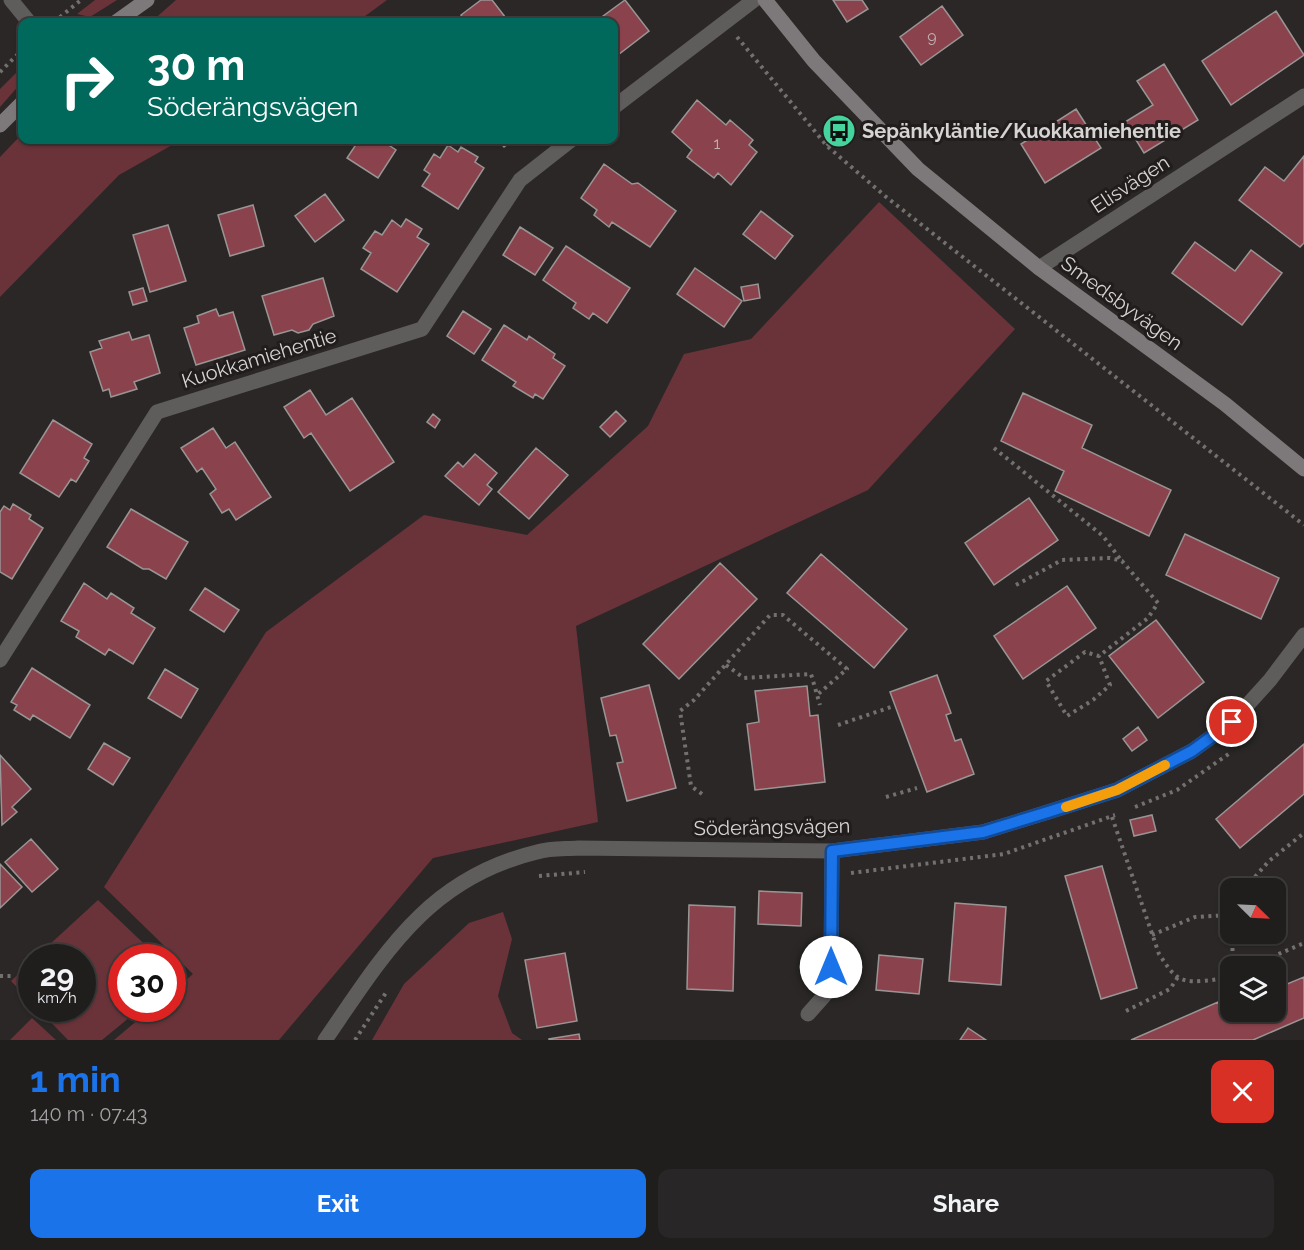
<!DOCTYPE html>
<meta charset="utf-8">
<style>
:root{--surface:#201d1d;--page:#282626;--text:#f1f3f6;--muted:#a2a2a4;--line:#3d3b3b;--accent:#1a73e8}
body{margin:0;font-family:Raleway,sans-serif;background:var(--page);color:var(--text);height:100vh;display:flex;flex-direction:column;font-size:22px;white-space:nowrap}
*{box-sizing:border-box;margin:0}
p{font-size:20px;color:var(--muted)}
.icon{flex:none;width:33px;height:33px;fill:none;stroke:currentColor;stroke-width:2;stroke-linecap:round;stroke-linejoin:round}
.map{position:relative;height:1040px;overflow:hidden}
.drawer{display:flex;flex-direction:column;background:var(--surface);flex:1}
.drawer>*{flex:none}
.banner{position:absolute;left:18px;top:18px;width:600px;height:126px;border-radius:12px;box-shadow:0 2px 4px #0004,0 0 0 2px var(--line);background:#00695c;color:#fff;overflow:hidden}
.needle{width:39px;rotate:114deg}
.buttons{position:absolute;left:1220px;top:878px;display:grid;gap:12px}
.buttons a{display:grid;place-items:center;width:66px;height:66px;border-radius:12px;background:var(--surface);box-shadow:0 2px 4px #0004,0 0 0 2px var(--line);font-size:30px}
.speed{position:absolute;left:18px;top:944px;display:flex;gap:12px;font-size:30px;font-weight:700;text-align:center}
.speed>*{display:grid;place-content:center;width:78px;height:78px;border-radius:50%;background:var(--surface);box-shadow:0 2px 4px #0004,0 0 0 2px var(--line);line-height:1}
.speed small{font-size:15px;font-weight:400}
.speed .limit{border:9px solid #d22;background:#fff;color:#111}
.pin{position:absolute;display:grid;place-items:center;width:51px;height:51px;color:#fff;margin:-26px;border:3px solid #fff;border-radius:50%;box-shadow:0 2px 6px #0007}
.me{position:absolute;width:66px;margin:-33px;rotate:0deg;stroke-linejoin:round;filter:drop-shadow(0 0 4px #0008)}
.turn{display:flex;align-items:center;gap:21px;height:126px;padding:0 30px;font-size:27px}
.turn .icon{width:78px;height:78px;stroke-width:2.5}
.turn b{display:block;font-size:42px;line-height:51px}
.round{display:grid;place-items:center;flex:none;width:63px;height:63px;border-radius:12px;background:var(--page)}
.headline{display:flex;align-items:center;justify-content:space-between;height:102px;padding:0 30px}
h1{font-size:36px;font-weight:700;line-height:45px;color:var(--accent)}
.cta{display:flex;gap:12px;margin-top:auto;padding:12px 30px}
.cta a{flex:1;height:69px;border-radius:12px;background:var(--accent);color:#fff;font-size:24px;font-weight:700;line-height:69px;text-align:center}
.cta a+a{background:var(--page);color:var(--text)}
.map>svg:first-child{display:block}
.green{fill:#693339}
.building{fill:#8a434c;stroke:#9a9595;stroke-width:1.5}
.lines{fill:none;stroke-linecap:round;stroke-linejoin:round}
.path{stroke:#737070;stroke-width:4;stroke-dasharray:3 4.5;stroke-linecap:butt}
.minor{stroke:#5f5c5c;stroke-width:15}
.secondary{stroke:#7d797a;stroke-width:15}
.route-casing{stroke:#114b97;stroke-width:15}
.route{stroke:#1a73e8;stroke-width:10}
.slow{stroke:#f59e0b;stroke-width:10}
.labels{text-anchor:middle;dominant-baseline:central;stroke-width:6;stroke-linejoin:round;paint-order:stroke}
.number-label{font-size:16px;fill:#c3afb1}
.poi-label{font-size:20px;font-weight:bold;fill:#d6d3d3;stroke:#221d1d;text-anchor:start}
.street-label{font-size:20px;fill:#d6d3d3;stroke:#221d1d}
</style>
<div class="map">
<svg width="1304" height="1040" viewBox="0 0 1304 1040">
<rect width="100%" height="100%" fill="#2b2727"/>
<path class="green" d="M 95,0 L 117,0 L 90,17 L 77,14 Z
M 176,0 L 387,0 L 357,22 L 151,22 Z
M 22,67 L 22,82 L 0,107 L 0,89 Z
M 22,134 L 22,140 L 181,140 L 119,175 L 0,297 L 0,157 Z
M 879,202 L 1015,329 L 868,490 L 576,626 L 598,822 L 433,858 L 279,1040 L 114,1040 L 152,1008 L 172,1008 L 173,991 L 193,974 L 104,887 L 266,632 L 424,515 L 527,535 L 648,426 L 684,354 L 751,339 Z
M 98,900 L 158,957 L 122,957 L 122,1008 L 141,1008 L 102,1040 L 68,1040 L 37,1008 L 82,1008 L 82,957 L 36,957 Z
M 503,912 L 512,939 L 498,996 L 512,1033 L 522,1040 L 372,1040 L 404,984 L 469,923 Z
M 31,962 L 31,1002 L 11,981 Z
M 32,1018 L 56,1040 L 10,1040 Z"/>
<path class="building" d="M 481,0 L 492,0 L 509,22 L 467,22 L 461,15 Z
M 625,0 L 649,31 L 614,58 L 614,22 L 595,22 Z
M 833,0 L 862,0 L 868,9 L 847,22 Z
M 942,6 L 963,35 L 921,65 L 900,37 Z
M 1276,11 L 1304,55 L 1231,105 L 1202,61 Z
M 1164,64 L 1198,120 L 1144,153 L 1125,122 L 1153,105 L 1137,81 Z
M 697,100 L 726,125 L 730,120 L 753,140 L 749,145 L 757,152 L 731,185 L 718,173 L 714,178 L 687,157 L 692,150 L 672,132 Z
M 1076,109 L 1101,148 L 1045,183 L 1021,144 Z
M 359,140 L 381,140 L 396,150 L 378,178 L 347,158 Z
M 498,140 L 513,140 L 504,147 Z
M 448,145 L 458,152 L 461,147 L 478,157 L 475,162 L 484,168 L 458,209 L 422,186 L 430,174 L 424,170 L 434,154 L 440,158 Z
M 1304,156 L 1304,243 L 1300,247 L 1239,200 L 1265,167 L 1284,181 Z
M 604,164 L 632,184 L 638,183 L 676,211 L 650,247 L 612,222 L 609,227 L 594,215 L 597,210 L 581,198 Z
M 325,194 L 344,220 L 315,242 L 295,216 Z
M 253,205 L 264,246 L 230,256 L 218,215 Z
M 761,211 L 793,236 L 775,259 L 743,234 Z
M 406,219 L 422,229 L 417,237 L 429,244 L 397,292 L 361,269 L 371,253 L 363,248 L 375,231 L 382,235 L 392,220 L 401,227 Z
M 168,225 L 186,281 L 150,292 L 133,235 Z
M 520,227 L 553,248 L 535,275 L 503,255 Z
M 1195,242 L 1235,271 L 1251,250 L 1282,273 L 1242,325 L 1172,273 Z
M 566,246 L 630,288 L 607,323 L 593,313 L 589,319 L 573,308 L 576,303 L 543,280 Z
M 695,268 L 742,301 L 724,327 L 677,294 Z
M 323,278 L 334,316 L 313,324 L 309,330 L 298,333 L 292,330 L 274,335 L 262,296 Z
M 758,284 L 760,298 L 744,301 L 741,287 Z
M 143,288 L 147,301 L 133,305 L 129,292 Z
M 216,309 L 219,316 L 233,312 L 245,350 L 196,365 L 184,328 L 199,323 L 197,316 Z
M 463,311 L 491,329 L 474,354 L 447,336 Z
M 504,325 L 527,340 L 529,336 L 555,354 L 553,358 L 565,366 L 543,399 L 535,394 L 533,398 L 513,386 L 516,382 L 482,360 Z
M 129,332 L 132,340 L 149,335 L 160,373 L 134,382 L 137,389 L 111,397 L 109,389 L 103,391 L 90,352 L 102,348 L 99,341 Z
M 310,390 L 326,415 L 352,398 L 394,462 L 350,491 L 311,433 L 304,438 L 284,407 Z
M 1023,393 L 1092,425 L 1082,448 L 1171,490 L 1149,536 L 1055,491 L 1064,471 L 1001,441 Z
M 616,411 L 626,421 L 610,437 L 600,427 Z
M 433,414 L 440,420 L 435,428 L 427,422 Z
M 53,420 L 92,444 L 84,458 L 89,461 L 76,482 L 71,479 L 59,497 L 20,473 Z
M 213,428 L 226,448 L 235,442 L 271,497 L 236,520 L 229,509 L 222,513 L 210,494 L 216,489 L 202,468 L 197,472 L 181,448 Z
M 536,448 L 568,475 L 529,519 L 498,492 Z
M 475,454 L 497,473 L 487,485 L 492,489 L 479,505 L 445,476 L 458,462 L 463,467 Z
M 1029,498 L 1058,540 L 994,585 L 965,543 Z
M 13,504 L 31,515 L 29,519 L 43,528 L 12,579 L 0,572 L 0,512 L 4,506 L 10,510 Z
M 131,509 L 188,542 L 166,579 L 149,569 L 143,569 L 107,547 Z
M 1185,534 L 1279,578 L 1261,619 L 1166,575 Z
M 821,554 L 907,629 L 874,668 L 787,593 Z
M 720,563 L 757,599 L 679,679 L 643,644 Z
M 84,583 L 107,599 L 111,593 L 134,608 L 131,613 L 155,628 L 133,664 L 109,649 L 105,655 L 76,637 L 79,631 L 61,621 Z
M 1067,586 L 1096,628 L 1023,679 L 994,636 Z
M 205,588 L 239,610 L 224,632 L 190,610 Z
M 1156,620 L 1204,682 L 1158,718 L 1109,656 Z
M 32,668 L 90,705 L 70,738 L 33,715 L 30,720 L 14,710 L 17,705 L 11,702 Z
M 165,669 L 198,689 L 181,718 L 148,698 Z
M 937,675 L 951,713 L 946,715 L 955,741 L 961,739 L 974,774 L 927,792 L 890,692 Z
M 649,685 L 676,788 L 627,801 L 617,763 L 623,762 L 616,735 L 610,736 L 601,698 Z
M 807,686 L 810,716 L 818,715 L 825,782 L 755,790 L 747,724 L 759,722 L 755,691 Z
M 1138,727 L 1147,740 L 1132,751 L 1123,739 Z
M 104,743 L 130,758 L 113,785 L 88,769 Z
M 1304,744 L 1304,794 L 1240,848 L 1216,819 Z
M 0,755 L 31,789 L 12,807 L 17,812 L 2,825 Z
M 1152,815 L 1156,831 L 1134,836 L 1130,820 Z
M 31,839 L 58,869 L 32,892 L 5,862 Z
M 0,864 L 22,887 L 0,908 Z
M 1102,866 L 1137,988 L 1101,999 L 1065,876 Z
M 759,891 L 802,893 L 801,926 L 758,924 Z
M 955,903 L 1006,907 L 1001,985 L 949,981 Z
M 689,905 L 735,907 L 733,991 L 687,989 Z
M 1242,933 L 1272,933 L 1272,940 L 1241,937 Z
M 565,953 L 577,1021 L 537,1028 L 525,960 Z
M 879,955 L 923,959 L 919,994 L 876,990 Z
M 1304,977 L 1304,1018 L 1253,1040 L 1131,1040 L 1218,1002 L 1222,1012 L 1230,1009 L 1230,1011 L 1275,1011 L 1275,989 Z
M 968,1028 L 986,1040 L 960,1040 Z
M 579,1034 L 580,1040 L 549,1040 L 549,1039 Z"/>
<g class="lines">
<path class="path" d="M 54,22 L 81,0
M 737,37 L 827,146 L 885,196 L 1304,525
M 0,72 L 22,50
M 827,146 L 839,131
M 994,448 L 1103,536 L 1121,560
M 1016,585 L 1062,560 L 1110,558 L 1122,561 L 1158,603 L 1148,618 L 1099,656 L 1085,652 L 1046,681 L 1067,716 L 1093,700 L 1110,685 L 1099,656
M 726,665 L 744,678 L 811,674 L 820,705
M 838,725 L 891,707
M 702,794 L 691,786 L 680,711 L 694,700 L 770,615 L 783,615 L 847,669 L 817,695
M 886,797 L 917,788
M 1135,807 L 1177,790 L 1230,753
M 1112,817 L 1159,954 C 1172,973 1176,983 1201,981 C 1212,980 1220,980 1230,975
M 851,873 L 1004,854 L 1115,815
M 539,876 L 585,872
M 1245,888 L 1269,861 L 1304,833
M 1152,935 L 1195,917 L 1230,915
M 1232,966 L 1233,933
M 1251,966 L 1304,943
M 0,976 L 15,976
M 1126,1011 L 1170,989 L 1178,977
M 355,1040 L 387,991"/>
<path class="minor" d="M 11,0 L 29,22
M 614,107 L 754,0
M 1039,268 L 1304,96
M 0,660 L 157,412 L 422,329 L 520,180 L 571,140
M 808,1014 L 824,996 L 831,967 L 832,851
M 325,1040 C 384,954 428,878 537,852 C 550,848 565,849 578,848 L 832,851 L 983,832 L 1048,812 L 1117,790 L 1192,751 L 1232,722 L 1270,680 L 1304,635"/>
<path class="secondary" d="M 765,0 L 814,61 L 918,169 L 1039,268 L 1225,404 L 1304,469
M 116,22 L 147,0
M 0,125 L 22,103"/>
</g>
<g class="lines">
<defs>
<path id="route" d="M 831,967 L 832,851 L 983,832 L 1048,812 L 1117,790 L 1192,751 L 1232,722"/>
</defs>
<use href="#route" class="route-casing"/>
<use href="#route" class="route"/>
<path class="slow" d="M 1066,807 L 1117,790 L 1165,765"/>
</g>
<defs>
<symbol id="bus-disc" viewBox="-11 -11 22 22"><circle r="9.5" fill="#46d49e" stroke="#221d1d"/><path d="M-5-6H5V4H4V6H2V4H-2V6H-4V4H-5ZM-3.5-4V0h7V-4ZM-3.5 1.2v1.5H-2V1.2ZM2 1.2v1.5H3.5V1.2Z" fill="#111"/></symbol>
</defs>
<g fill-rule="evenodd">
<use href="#bus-disc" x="820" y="112" width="38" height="38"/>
</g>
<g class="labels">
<g class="number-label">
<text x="932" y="36">9</text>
<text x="717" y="143">1</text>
</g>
<g class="poi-label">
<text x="862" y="131">Sepänkyläntie/Kuokkamiehentie</text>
</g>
<g class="street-label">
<text transform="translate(1130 184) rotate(-33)">Elisvägen</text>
<text transform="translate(1122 303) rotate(36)">Smedsbyvägen</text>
<text transform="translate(259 358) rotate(-17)">Kuokkamiehentie</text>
<text transform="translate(772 827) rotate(-1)">Söderängsvägen</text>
</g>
</g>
</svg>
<div class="buttons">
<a><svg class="needle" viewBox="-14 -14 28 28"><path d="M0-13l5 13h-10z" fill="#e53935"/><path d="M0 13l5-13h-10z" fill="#a2a2a4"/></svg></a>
<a><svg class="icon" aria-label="layers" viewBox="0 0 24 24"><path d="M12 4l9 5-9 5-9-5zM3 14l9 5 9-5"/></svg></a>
</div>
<div class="speed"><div>29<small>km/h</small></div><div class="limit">30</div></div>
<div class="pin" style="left:1232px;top:722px;background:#d93025"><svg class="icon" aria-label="arrive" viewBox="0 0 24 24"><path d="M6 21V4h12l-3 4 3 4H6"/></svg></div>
<svg class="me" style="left:831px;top:967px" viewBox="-20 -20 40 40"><circle r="19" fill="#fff"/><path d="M0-13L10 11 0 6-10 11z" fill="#1a73e8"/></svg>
<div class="banner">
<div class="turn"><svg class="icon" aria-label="right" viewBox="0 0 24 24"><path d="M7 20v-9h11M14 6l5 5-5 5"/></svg><div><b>30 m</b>Söderängsvägen</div></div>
</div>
</div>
<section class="drawer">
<div class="headline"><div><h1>1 min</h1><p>140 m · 07:43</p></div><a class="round" style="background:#d93025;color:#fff"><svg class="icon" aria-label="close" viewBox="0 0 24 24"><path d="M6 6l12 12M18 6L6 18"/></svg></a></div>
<div class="cta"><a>Exit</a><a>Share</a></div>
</section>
